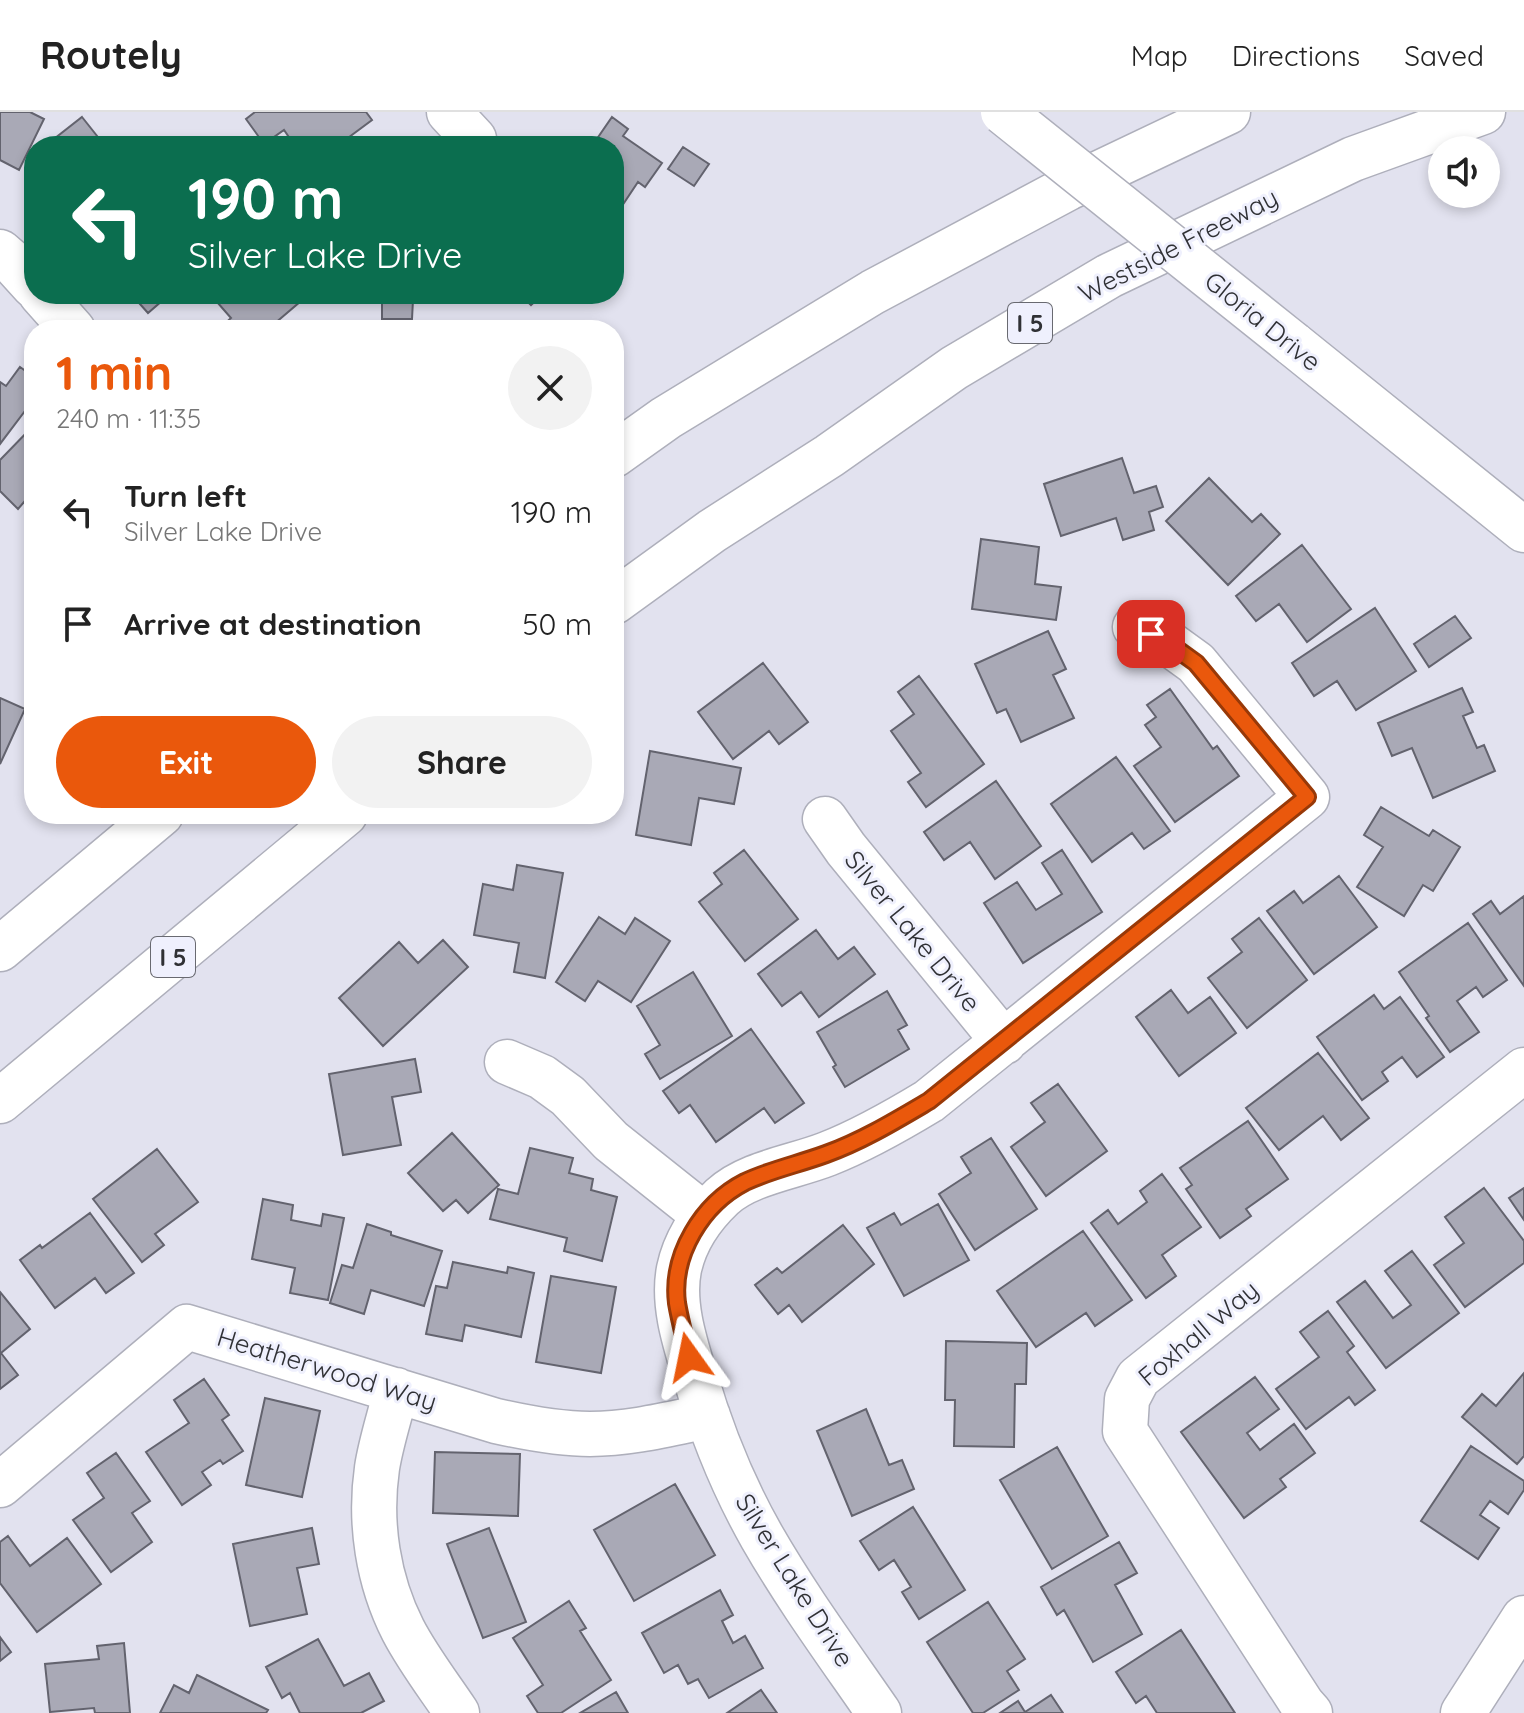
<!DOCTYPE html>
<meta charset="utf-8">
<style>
:root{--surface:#fff;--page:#f2f2f2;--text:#222;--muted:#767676;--line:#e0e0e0;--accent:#ea580c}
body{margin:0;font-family:Quicksand,sans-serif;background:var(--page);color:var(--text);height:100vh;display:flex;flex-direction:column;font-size:30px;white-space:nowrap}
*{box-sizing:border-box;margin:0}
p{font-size:26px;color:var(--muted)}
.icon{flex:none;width:44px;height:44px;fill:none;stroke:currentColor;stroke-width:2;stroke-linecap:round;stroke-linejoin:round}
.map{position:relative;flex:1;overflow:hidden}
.panel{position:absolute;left:24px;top:208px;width:600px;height:504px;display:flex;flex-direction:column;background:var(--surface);border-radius:32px;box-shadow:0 4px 12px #0003}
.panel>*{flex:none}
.guide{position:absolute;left:24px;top:24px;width:600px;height:168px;border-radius:32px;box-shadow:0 4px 12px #0003;background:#0b6e4f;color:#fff;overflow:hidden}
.tools{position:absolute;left:1428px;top:24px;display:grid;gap:16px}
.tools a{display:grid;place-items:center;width:72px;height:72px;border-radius:50%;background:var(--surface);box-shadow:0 4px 12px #0003;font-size:40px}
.pin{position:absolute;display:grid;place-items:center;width:68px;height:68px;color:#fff;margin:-34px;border-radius:16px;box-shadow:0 4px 12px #0006}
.me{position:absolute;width:88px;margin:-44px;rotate:348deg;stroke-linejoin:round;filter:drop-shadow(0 0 6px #0008)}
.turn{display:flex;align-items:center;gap:28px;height:168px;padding:0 32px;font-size:36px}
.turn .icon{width:104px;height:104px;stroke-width:2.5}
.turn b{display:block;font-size:56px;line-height:68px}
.round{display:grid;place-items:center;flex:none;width:84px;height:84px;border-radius:42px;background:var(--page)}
.summary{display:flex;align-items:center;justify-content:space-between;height:136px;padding:0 32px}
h1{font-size:48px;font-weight:700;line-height:60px;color:var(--accent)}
.button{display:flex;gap:16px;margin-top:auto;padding:16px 32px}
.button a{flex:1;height:92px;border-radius:48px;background:var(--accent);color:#fff;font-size:32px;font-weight:700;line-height:92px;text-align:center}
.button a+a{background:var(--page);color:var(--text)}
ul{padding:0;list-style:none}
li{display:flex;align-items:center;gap:24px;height:112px;padding:0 32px}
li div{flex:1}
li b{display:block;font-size:30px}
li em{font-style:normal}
header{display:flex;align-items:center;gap:48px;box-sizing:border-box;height:112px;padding:0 40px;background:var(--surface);border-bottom:2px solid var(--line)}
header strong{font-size:38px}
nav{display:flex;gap:44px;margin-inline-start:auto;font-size:28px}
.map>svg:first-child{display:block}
.building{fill:#a9a9b6;stroke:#63636e;stroke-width:2}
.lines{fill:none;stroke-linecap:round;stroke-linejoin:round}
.minor-casing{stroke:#aeafbb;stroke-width:47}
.highway-casing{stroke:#aeafbb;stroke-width:47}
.minor{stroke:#fff;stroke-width:44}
.highway{stroke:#fff;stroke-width:44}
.minor-bridge-casing{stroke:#aeafbb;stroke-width:47;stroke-linecap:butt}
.minor-bridge{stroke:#fff;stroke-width:44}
.route-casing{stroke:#983908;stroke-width:20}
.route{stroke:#ea580c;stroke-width:14}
.labels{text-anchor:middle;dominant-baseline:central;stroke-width:6;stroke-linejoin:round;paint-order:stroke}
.shield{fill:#eff0fd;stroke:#696a71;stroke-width:2}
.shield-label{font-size:24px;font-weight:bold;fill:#303135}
.street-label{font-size:26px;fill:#303135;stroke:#eff0fd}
</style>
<header>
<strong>Routely</strong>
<nav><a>Map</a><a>Directions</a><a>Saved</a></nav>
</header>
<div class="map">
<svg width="1524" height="1601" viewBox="0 0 1524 1601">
<rect width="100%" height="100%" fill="#e2e2ef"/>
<path class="building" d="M 0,0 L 30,0 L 44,7 L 19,58 L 0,48 Z
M 255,0 L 366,0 L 372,8 L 337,34 L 295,34 L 284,18 L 264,32 L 246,7 Z
M 82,5 L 105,34 L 45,34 Z
M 612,5 L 628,17 L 623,24 L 662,51 L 645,75 L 638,70 L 614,106 L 614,34 L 592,34 Z
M 683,35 L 709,52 L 694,74 L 668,57 Z
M 131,182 L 170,182 L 148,201 Z
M 210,182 L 296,182 L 301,189 L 267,218 L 218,218 L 231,206 Z
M 382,182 L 471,182 L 471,189 L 413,188 L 412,207 L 382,207 Z
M 520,182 L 543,182 L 531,193 Z
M 20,255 L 34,265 L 34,287 L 0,332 L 0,270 L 6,274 Z
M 34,313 L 34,400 L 24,390 L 18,397 L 0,379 L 0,348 Z
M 1122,346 L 1134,381 L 1156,374 L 1163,395 L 1149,400 L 1154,418 L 1123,428 L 1116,406 L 1061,424 L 1044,372 Z
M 1209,366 L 1252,410 L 1261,402 L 1280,422 L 1228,473 L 1166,409 Z
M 981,427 L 1039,435 L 1035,472 L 1061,475 L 1056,508 L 972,497 Z
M 1302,433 L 1351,497 L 1307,530 L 1279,492 L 1256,509 L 1236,484 Z
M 1375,496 L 1416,559 L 1356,598 L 1337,569 L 1314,584 L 1292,551 Z
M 1455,504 L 1471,526 L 1429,555 L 1414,532 Z
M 1048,519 L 1066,557 L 1053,563 L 1074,606 L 1021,630 L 1006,597 L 997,601 L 975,552 Z
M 763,551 L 808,610 L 779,632 L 769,619 L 733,647 L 698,600 Z
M 919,564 L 984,652 L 926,695 L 908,670 L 921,661 L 891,619 L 914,602 L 898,580 Z
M 1462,576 L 1473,600 L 1463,604 L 1477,636 L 1484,633 L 1495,659 L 1433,686 L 1412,636 L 1392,644 L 1378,611 Z
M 1170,577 L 1213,637 L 1217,634 L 1239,664 L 1175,710 L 1134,654 L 1161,635 L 1145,613 L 1156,605 L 1147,593 Z
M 0,586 L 25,597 L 0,652 Z
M 650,639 L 741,656 L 734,692 L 699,686 L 691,733 L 636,723 Z
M 1116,645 L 1170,719 L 1144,737 L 1132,721 L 1092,750 L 1051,692 Z
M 996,669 L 1041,734 L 995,767 L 970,730 L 944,748 L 924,720 Z
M 1381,695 L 1429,724 L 1433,718 L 1460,735 L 1433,779 L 1423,773 L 1404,804 L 1357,775 L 1383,735 L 1364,723 Z
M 744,738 L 798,807 L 745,849 L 699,790 L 722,772 L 714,761 Z
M 1062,738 L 1102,800 L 1023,851 L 984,791 L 1017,770 L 1036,798 L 1062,782 L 1042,751 Z
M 517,753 L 563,761 L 545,866 L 514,860 L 519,831 L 474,823 L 483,772 L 513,778 Z
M 1339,764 L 1377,815 L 1314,862 L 1267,799 L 1294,779 L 1303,791 Z
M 1524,784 L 1524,874 L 1473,802 L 1491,789 L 1500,802 Z
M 599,805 L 625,822 L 635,806 L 670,829 L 631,890 L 598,869 L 585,889 L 556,870 Z
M 1259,806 L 1307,868 L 1247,916 L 1208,866 L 1242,840 L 1232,827 Z
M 1468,811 L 1507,868 L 1483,885 L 1476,875 L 1457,889 L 1479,920 L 1450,940 L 1426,906 L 1429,904 L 1399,860 Z
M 816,818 L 838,847 L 854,835 L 875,862 L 819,905 L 801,880 L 782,894 L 758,862 Z
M 443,828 L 468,855 L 383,934 L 339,886 L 399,830 L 418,851 Z
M 693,860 L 732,924 L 660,967 L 645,942 L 660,933 L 637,894 Z
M 1171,878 L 1188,901 L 1210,885 L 1236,921 L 1179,964 L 1136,905 Z
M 887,879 L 907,913 L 898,918 L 909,937 L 845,975 L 833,955 L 836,953 L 817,920 Z
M 1374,883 L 1384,897 L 1400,885 L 1444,945 L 1417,965 L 1402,945 L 1382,960 L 1388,969 L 1362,988 L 1317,925 Z
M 751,917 L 804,991 L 775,1011 L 764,996 L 716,1030 L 690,993 L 679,1001 L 663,979 Z
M 1318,941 L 1369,1006 L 1341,1028 L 1323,1004 L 1279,1038 L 1246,996 Z
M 415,947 L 421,980 L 392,985 L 401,1033 L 343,1043 L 329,962 Z
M 1058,972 L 1107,1039 L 1046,1084 L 1011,1035 L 1045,1010 L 1031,991 Z
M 1248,1009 L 1288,1067 L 1246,1097 L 1251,1104 L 1220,1126 L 1186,1077 L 1192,1073 L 1180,1056 Z
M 452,1021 L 499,1073 L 468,1101 L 456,1088 L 443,1099 L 408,1061 Z
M 991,1026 L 1037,1097 L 975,1138 L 939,1082 L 971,1061 L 961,1045 Z
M 530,1036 L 573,1046 L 569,1061 L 593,1067 L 591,1078 L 617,1085 L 602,1149 L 564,1139 L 567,1126 L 490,1107 L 498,1077 L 518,1082 Z
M 157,1037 L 198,1090 L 155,1122 L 164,1133 L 142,1150 L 93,1087 Z
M 1162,1062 L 1201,1115 L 1162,1143 L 1176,1164 L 1146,1186 L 1091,1111 L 1108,1098 L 1118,1112 L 1147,1090 L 1140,1079 Z
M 1484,1076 L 1524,1129 L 1524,1151 L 1465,1195 L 1434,1153 L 1464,1131 L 1445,1105 Z
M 1524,1076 L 1524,1108 L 1509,1086 Z
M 263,1087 L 293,1093 L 291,1108 L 321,1114 L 323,1102 L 344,1106 L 328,1188 L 290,1181 L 295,1156 L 252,1147 Z
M 938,1092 L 969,1148 L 904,1184 L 867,1116 L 894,1101 L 901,1113 Z
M 90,1101 L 134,1161 L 106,1181 L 95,1166 L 55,1196 L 20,1148 L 40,1133 L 42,1136 Z
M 367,1112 L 391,1120 L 391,1123 L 442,1139 L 424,1194 L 371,1178 L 364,1202 L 330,1191 L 342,1153 L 353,1156 Z
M 843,1113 L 874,1152 L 802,1210 L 789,1193 L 778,1202 L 755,1173 L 777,1156 L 782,1161 Z
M 1083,1119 L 1132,1188 L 1095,1214 L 1086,1201 L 1036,1235 L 997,1179 Z
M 1412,1139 L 1459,1201 L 1386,1256 L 1337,1190 L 1365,1169 L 1393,1206 L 1411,1193 L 1385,1159 Z
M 453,1150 L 507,1161 L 508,1155 L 534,1161 L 521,1225 L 465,1213 L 462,1229 L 426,1222 L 436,1174 L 447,1176 Z
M 551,1164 L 616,1175 L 601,1261 L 536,1250 Z
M 0,1180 L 30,1217 L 1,1241 L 18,1263 L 0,1277 Z
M 1328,1199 L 1354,1234 L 1347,1240 L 1375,1278 L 1355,1293 L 1349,1285 L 1306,1317 L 1276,1277 L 1319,1245 L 1300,1220 Z
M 946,1229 L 1027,1231 L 1026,1272 L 1015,1272 L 1014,1335 L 954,1334 L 955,1288 L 945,1288 Z
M 1524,1261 L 1524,1344 L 1517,1352 L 1462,1305 L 1482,1282 L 1496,1294 Z
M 1255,1265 L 1279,1297 L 1247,1321 L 1260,1338 L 1294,1312 L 1315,1341 L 1280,1367 L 1286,1375 L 1244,1406 L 1181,1320 Z
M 204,1267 L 229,1303 L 222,1308 L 243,1339 L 223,1352 L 220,1348 L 202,1360 L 211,1373 L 182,1393 L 146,1340 L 189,1311 L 174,1288 Z
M 265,1286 L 320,1299 L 302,1385 L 246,1373 Z
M 866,1297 L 889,1353 L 902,1348 L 914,1377 L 852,1404 L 817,1319 Z
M 1471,1334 L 1524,1369 L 1524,1378 L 1508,1402 L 1490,1389 L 1480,1403 L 1499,1416 L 1478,1447 L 1421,1409 Z
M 1057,1335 L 1108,1424 L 1052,1457 L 1000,1368 Z
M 435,1340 L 520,1342 L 518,1404 L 433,1401 Z
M 116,1341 L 150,1389 L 132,1401 L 152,1430 L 111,1460 L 73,1408 L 104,1386 L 87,1361 Z
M 675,1372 L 715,1443 L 634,1489 L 594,1418 Z
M 913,1395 L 965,1478 L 919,1507 L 902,1480 L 911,1475 L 894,1448 L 879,1458 L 860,1429 Z
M 312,1416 L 319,1452 L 297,1456 L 307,1502 L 250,1514 L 233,1432 Z
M 489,1416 L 526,1510 L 483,1526 L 447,1432 Z
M 8,1424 L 30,1454 L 67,1426 L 101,1472 L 37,1520 L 0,1471 L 0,1430 Z
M 1119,1430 L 1137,1461 L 1115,1473 L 1142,1522 L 1093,1550 L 1064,1498 L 1057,1503 L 1041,1475 Z
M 720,1478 L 733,1503 L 722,1509 L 733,1531 L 745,1524 L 763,1556 L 709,1586 L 698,1567 L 688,1572 L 678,1553 L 664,1561 L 642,1521 Z
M 569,1489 L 586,1516 L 580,1519 L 611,1568 L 561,1601 L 538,1601 L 527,1584 L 543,1573 L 513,1526 Z
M 988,1490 L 1025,1547 L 1007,1559 L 1019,1578 L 983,1601 L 973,1601 L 927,1530 Z
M 1181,1518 L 1235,1601 L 1157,1601 L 1146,1584 L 1136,1591 L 1116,1560 Z
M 0,1525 L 11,1540 L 0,1549 Z
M 318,1527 L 344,1574 L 369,1561 L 384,1589 L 361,1601 L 300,1601 L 290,1581 L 282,1586 L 266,1555 Z
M 124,1531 L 130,1601 L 95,1601 L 94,1596 L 50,1600 L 45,1552 L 99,1547 L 97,1534 Z
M 197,1563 L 268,1598 L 266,1601 L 160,1601 L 174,1573 L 189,1581 Z
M 761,1578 L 777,1601 L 727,1601 Z
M 616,1580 L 628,1601 L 580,1601 Z
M 1051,1583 L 1063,1601 L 1000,1601 L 1018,1589 L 1025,1600 Z"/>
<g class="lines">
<defs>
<path id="minor" d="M 449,0 L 474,27
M 0,140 L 15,153 L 34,174
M 41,182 L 73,218
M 1293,232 L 1524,418
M 825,707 L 846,737 L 1004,930
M 507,950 L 542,965 L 568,984 L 611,1029 L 704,1103
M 396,1278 C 390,1304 381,1330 377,1356 C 369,1411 378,1469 403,1518 C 418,1547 439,1574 457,1601
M 0,1373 L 187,1215 L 496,1309 C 527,1316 558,1322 590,1322 C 630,1322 669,1312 708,1304
M 879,1601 C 839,1543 797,1486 762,1425 C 733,1374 711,1319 695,1264 C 685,1231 672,1192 679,1157 C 685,1129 701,1105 722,1085 C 748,1061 794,1055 827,1042 C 863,1028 896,1009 929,989 L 1307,685 L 1196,551 L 1167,530 L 1135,515
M 1310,1601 L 1302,1592 L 1125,1319 L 1127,1287 L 1138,1266 L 1524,958
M 1463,1601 L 1524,1506"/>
<path id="highway" d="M 614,343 L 666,306 L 873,180 L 1068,76 L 1228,0
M 614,490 L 712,419 L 829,344 L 954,256 L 1109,164 L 1353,47 L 1483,0
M 0,837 L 161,702
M 0,989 L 345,702"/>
</defs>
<use href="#minor" class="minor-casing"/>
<use href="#highway" class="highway-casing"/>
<use href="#minor" class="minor"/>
<use href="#highway" class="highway"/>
<defs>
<path id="minor-bridge" d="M 1003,0 L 1293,232"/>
</defs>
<use href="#minor-bridge" class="minor-bridge-casing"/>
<use href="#minor-bridge" class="minor-bridge"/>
</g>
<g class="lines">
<defs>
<path id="route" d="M 689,1245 C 685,1227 680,1209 677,1191 C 671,1143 702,1092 745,1070 C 770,1058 799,1052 826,1042 C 862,1029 895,1009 929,989 L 1307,685 L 1196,551 L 1167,530 L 1151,522"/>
</defs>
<use href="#route" class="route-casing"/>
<use href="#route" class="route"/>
</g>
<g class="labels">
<g class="shield">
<rect x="1008" y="191" width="44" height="40" rx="6"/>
<rect x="151" y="825" width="44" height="40" rx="6"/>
</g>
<g class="shield-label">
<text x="1030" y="211">I 5</text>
<text x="173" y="845">I 5</text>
</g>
<g class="street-label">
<text transform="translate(1178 133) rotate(-27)">Westside Freeway</text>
<text transform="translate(1263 209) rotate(39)">Gloria Drive</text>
<text transform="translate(913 819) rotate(51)">Silver Lake Drive</text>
<text transform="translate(1198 1221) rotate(-40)">Foxhall Way</text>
<text transform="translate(327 1257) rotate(17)">Heatherwood Way</text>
<text transform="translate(795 1468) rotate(58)">Silver Lake Drive</text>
</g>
</g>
</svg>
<div class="tools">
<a><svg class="icon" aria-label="sound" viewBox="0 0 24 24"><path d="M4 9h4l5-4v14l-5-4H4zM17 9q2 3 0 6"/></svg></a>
</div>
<div class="pin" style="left:1151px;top:522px;background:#d93025"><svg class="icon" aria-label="arrive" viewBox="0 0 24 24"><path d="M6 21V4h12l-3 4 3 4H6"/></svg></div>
<svg class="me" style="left:689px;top:1245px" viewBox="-20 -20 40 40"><path d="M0-17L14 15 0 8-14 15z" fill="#ea580c" stroke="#fff" stroke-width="4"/></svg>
<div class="guide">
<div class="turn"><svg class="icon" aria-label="left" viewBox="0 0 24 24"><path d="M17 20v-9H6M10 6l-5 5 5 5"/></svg><div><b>190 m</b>Silver Lake Drive</div></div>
</div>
<section class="panel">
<div class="summary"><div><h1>1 min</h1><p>240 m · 11:35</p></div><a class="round"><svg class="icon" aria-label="close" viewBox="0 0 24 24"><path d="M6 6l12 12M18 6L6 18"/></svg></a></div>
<ul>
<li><svg class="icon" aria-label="left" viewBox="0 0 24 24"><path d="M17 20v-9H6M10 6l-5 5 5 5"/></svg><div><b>Turn left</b><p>Silver Lake Drive</p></div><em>190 m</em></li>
<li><svg class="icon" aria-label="arrive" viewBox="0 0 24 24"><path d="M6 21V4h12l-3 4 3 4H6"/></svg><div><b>Arrive at destination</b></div><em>50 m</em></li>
</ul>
<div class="button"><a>Exit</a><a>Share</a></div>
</section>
</div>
